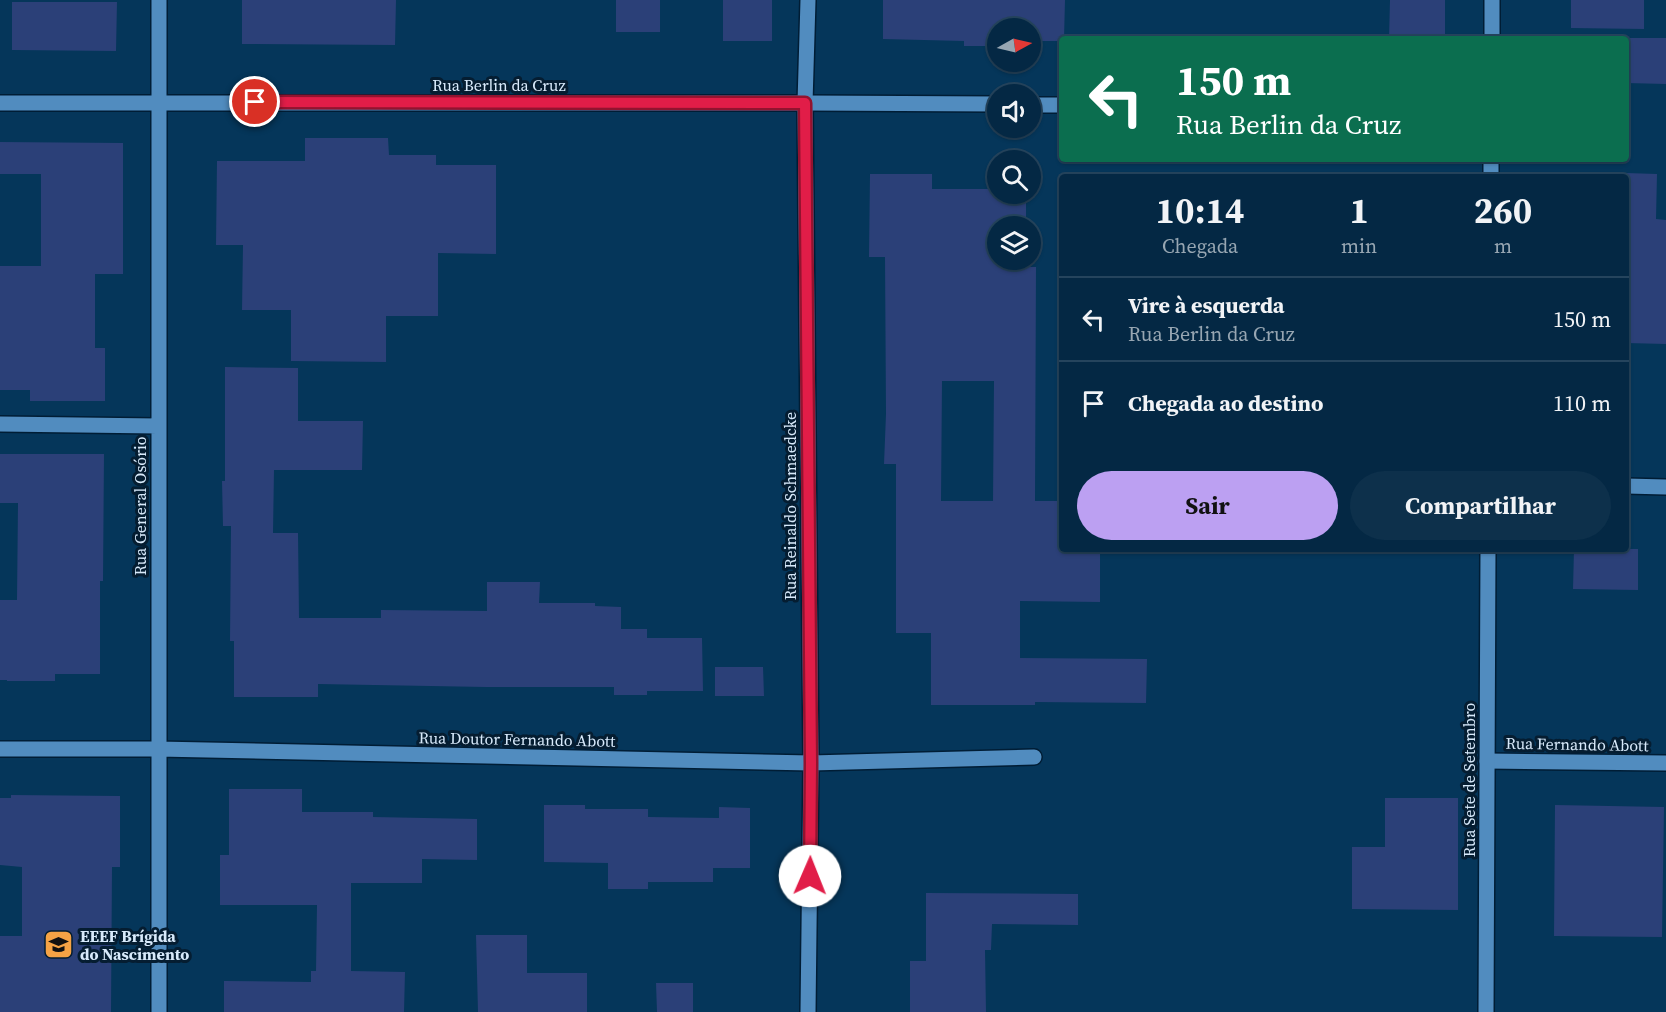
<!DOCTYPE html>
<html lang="pt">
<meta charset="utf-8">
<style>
:root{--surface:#042844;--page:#0d304b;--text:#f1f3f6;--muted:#97a6b2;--line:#25445d;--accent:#bca0f2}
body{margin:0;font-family:"Source Serif 4",serif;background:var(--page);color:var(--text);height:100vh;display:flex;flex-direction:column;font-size:22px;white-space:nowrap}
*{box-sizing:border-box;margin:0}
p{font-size:20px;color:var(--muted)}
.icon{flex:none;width:33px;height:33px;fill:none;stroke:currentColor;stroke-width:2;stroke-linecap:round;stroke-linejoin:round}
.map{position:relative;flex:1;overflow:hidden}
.panel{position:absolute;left:1059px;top:174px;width:570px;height:378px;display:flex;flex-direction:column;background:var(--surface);border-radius:6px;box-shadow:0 2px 4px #0004,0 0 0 2px var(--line)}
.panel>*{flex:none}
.guide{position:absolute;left:1059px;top:36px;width:570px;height:126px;border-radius:6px;box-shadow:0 2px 4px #0004,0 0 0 2px var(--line);background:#0b6e4f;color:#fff;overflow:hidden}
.needle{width:39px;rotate:82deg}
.buttons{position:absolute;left:987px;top:18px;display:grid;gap:12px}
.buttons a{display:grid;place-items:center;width:54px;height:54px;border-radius:50%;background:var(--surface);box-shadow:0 2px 4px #0004,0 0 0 2px var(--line);font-size:30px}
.pin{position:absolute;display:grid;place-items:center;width:51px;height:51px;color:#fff;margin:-26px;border:3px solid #fff;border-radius:50%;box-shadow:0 2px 6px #0007}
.me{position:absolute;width:66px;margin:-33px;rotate:1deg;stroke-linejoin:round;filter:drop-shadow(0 0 4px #0008)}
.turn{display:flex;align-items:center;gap:21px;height:126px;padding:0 18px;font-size:27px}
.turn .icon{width:78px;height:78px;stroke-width:2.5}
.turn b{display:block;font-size:42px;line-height:51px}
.eta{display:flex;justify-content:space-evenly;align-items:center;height:102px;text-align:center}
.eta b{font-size:36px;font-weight:700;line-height:42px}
.primary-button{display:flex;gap:12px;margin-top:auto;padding:12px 18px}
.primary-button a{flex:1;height:69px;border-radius:36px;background:var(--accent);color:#111;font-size:24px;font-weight:700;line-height:69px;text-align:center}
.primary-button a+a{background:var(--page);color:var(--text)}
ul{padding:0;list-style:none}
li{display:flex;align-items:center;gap:18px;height:84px;padding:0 18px;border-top:2px solid var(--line)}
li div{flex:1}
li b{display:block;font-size:22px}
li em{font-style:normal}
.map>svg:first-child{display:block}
.building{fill:#2b4078;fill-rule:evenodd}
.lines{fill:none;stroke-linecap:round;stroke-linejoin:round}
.street-casing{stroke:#001d35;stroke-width:18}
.secondary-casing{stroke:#001d35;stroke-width:18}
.street{stroke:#518cbf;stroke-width:15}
.secondary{stroke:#518cbf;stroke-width:15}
.route-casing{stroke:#92132f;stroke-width:15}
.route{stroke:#e11d48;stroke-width:10}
.labels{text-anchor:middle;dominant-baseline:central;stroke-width:6;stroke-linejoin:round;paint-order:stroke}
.street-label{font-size:16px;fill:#d8eafb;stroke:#051d31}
.poi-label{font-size:16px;font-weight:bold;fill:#d8eafb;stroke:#051d31;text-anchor:start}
</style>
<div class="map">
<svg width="1666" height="1012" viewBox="0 0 1666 1012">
<rect width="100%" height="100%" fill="#05365a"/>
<path class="building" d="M 242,0 L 396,0 L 395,45 L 242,44 Z
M 616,0 L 660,0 L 660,32 L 616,32 Z
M 723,0 L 772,0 L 772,41 L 723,41 Z
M 883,0 L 1065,0 L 1064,39 L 1062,39 L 1062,41 L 1030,41 L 1030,28 L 998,28 L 998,46 L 964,46 L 964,41 L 883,39 Z
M 1390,0 L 1445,0 L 1445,39 L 1389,39 Z
M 1571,0 L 1644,0 L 1644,29 L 1571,28 Z
M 12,2 L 117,2 L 116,51 L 12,50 Z
M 1626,38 L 1666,38 L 1666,84 L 1626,83 Z
M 305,138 L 388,138 L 389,155 L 436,155 L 436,165 L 496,165 L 496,254 L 438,253 L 438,316 L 386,316 L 386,362 L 291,361 L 291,310 L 242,310 L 243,245 L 216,245 L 217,161 L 305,161 Z
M 0,142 L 123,143 L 123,274 L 95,274 L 95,348 L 105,348 L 105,401 L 30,401 L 30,390 L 0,390 L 0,266 L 41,266 L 41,174 L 0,174 Z
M 1626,173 L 1657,174 L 1656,219 L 1666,220 L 1666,344 L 1626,343 Z
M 870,174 L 932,174 L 932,189 L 998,189 L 998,194 L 1026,194 L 1026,226 L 998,226 L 998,260 L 1025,260 L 1025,267 L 1036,267 L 1035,501 L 1062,501 L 1062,549 L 1100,549 L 1100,602 L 1020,601 L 1020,658 L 1147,659 L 1146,703 L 1035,702 L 1035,705 L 931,705 L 931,633 L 896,633 L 896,464 L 884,464 L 886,414 L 885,257 L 869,257 ZM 942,381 L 994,381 L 993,501 L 941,501 Z
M 225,367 L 298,368 L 298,421 L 363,421 L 362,470 L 274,470 L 273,533 L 298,533 L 299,618 L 381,618 L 381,610 L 487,611 L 487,582 L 540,582 L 539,603 L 595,603 L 595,606 L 621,607 L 621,629 L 647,629 L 647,638 L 702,638 L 703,691 L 647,691 L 647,695 L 614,695 L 614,687 L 486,687 L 318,684 L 318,697 L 234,697 L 234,641 L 230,641 L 231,526 L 223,526 L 222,481 L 225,481 Z
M 0,454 L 104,454 L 103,581 L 100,581 L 100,674 L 55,674 L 55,681 L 7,681 L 7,680 L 0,680 L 0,600 L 17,600 L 18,503 L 0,503 Z
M 1574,549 L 1638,549 L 1638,590 L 1573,589 Z
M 715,667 L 763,667 L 764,696 L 715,696 Z
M 229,789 L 302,789 L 302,812 L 373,812 L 373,817 L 477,819 L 477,860 L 422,859 L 422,883 L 351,883 L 351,971 L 405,972 L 404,1012 L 224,1012 L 224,981 L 311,982 L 311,971 L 316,971 L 317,905 L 220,905 L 220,855 L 229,855 Z
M 11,795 L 120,796 L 120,867 L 112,867 L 111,1012 L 0,1012 L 0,936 L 22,936 L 22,867 L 0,865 L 0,798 L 11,798 Z
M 1385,798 L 1458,798 L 1458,910 L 1352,909 L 1352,847 L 1385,847 Z
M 544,805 L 585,805 L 585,809 L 648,809 L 648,817 L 719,818 L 719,807 L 750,808 L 750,868 L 713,868 L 713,882 L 648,882 L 648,889 L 608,889 L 608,863 L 544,862 Z
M 1555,805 L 1664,807 L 1662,937 L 1554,936 Z
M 926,893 L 1078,894 L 1078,925 L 992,924 L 991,950 L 985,950 L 986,1012 L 910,1012 L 910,961 L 926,961 Z
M 476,935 L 527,935 L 527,973 L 587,973 L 587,1012 L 478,1012 Z
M 656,983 L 693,983 L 693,1012 L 657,1012 Z"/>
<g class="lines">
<defs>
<path id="street" d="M 808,0 L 805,103 L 811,763 L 808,1012
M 0,424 L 158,426
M 1626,486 L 1666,487
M 0,749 L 158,749 L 811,763 L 1034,757
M 1487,761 L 1666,763
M 159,1012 L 159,102"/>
<path id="secondary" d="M 159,0 L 159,102
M 1492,39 L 1492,0
M 0,103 L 805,103 L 998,104
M 1030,105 L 1062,105
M 1491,177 L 1491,159
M 1486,1012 L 1488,549"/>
</defs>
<use href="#street" class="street-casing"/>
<use href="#secondary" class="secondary-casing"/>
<use href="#street" class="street"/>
<use href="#secondary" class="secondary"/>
</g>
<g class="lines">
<defs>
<path id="route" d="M 255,102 L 805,103 L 811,763 L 810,876"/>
</defs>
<use href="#route" class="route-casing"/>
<use href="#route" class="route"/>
</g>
<defs>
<symbol id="school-square" viewBox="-11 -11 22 22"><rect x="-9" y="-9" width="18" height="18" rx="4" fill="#f5a345" stroke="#051d31"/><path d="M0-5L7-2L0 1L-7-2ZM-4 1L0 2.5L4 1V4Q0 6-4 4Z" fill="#111"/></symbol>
</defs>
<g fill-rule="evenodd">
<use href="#school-square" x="42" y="928" width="33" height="33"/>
</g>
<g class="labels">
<g class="street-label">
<text x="499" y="85">Rua Berlin da Cruz</text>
<text transform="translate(140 506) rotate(-90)">Rua General Osório</text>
<text transform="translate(790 506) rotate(-90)">Rua Reinaldo Schmaedcke</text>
<text transform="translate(517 739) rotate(1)">Rua Doutor Fernando Abott</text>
<text transform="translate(1577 744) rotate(1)">Rua Fernando Abott</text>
<text transform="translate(1469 780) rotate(-90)">Rua Sete de Setembro</text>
</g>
<g class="poi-label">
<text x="80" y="936">EEEF Brígida<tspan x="80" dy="18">do Nascimento</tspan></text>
</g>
</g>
</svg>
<div class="buttons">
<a><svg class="needle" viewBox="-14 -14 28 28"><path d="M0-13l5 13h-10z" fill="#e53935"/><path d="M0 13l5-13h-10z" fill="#97a6b2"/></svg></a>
<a><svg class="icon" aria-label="sound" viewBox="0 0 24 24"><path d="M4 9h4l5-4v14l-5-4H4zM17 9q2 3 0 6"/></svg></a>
<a><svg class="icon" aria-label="search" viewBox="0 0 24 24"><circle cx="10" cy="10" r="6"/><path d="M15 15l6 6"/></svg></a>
<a><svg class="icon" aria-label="layers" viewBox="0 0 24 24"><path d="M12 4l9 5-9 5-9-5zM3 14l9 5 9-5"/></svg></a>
</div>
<div class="pin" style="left:255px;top:102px;background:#d93025"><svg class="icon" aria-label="arrive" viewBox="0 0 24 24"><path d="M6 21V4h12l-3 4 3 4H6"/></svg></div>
<svg class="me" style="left:810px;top:876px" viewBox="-20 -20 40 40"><circle r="19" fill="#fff"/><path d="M0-13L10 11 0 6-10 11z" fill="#e11d48"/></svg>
<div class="guide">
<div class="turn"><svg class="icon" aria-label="left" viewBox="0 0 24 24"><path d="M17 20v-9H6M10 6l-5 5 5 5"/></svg><div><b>150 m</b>Rua Berlin da Cruz</div></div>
</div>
<section class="panel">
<div class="eta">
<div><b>10:14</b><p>Chegada</p></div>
<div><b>1</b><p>min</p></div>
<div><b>260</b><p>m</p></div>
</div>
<ul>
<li><svg class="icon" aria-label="left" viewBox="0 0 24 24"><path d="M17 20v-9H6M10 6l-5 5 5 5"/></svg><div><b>Vire à esquerda</b><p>Rua Berlin da Cruz</p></div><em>150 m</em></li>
<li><svg class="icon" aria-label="arrive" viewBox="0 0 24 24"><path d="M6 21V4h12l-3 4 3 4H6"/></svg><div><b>Chegada ao destino</b></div><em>110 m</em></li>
</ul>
<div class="primary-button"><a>Sair</a><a>Compartilhar</a></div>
</section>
</div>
